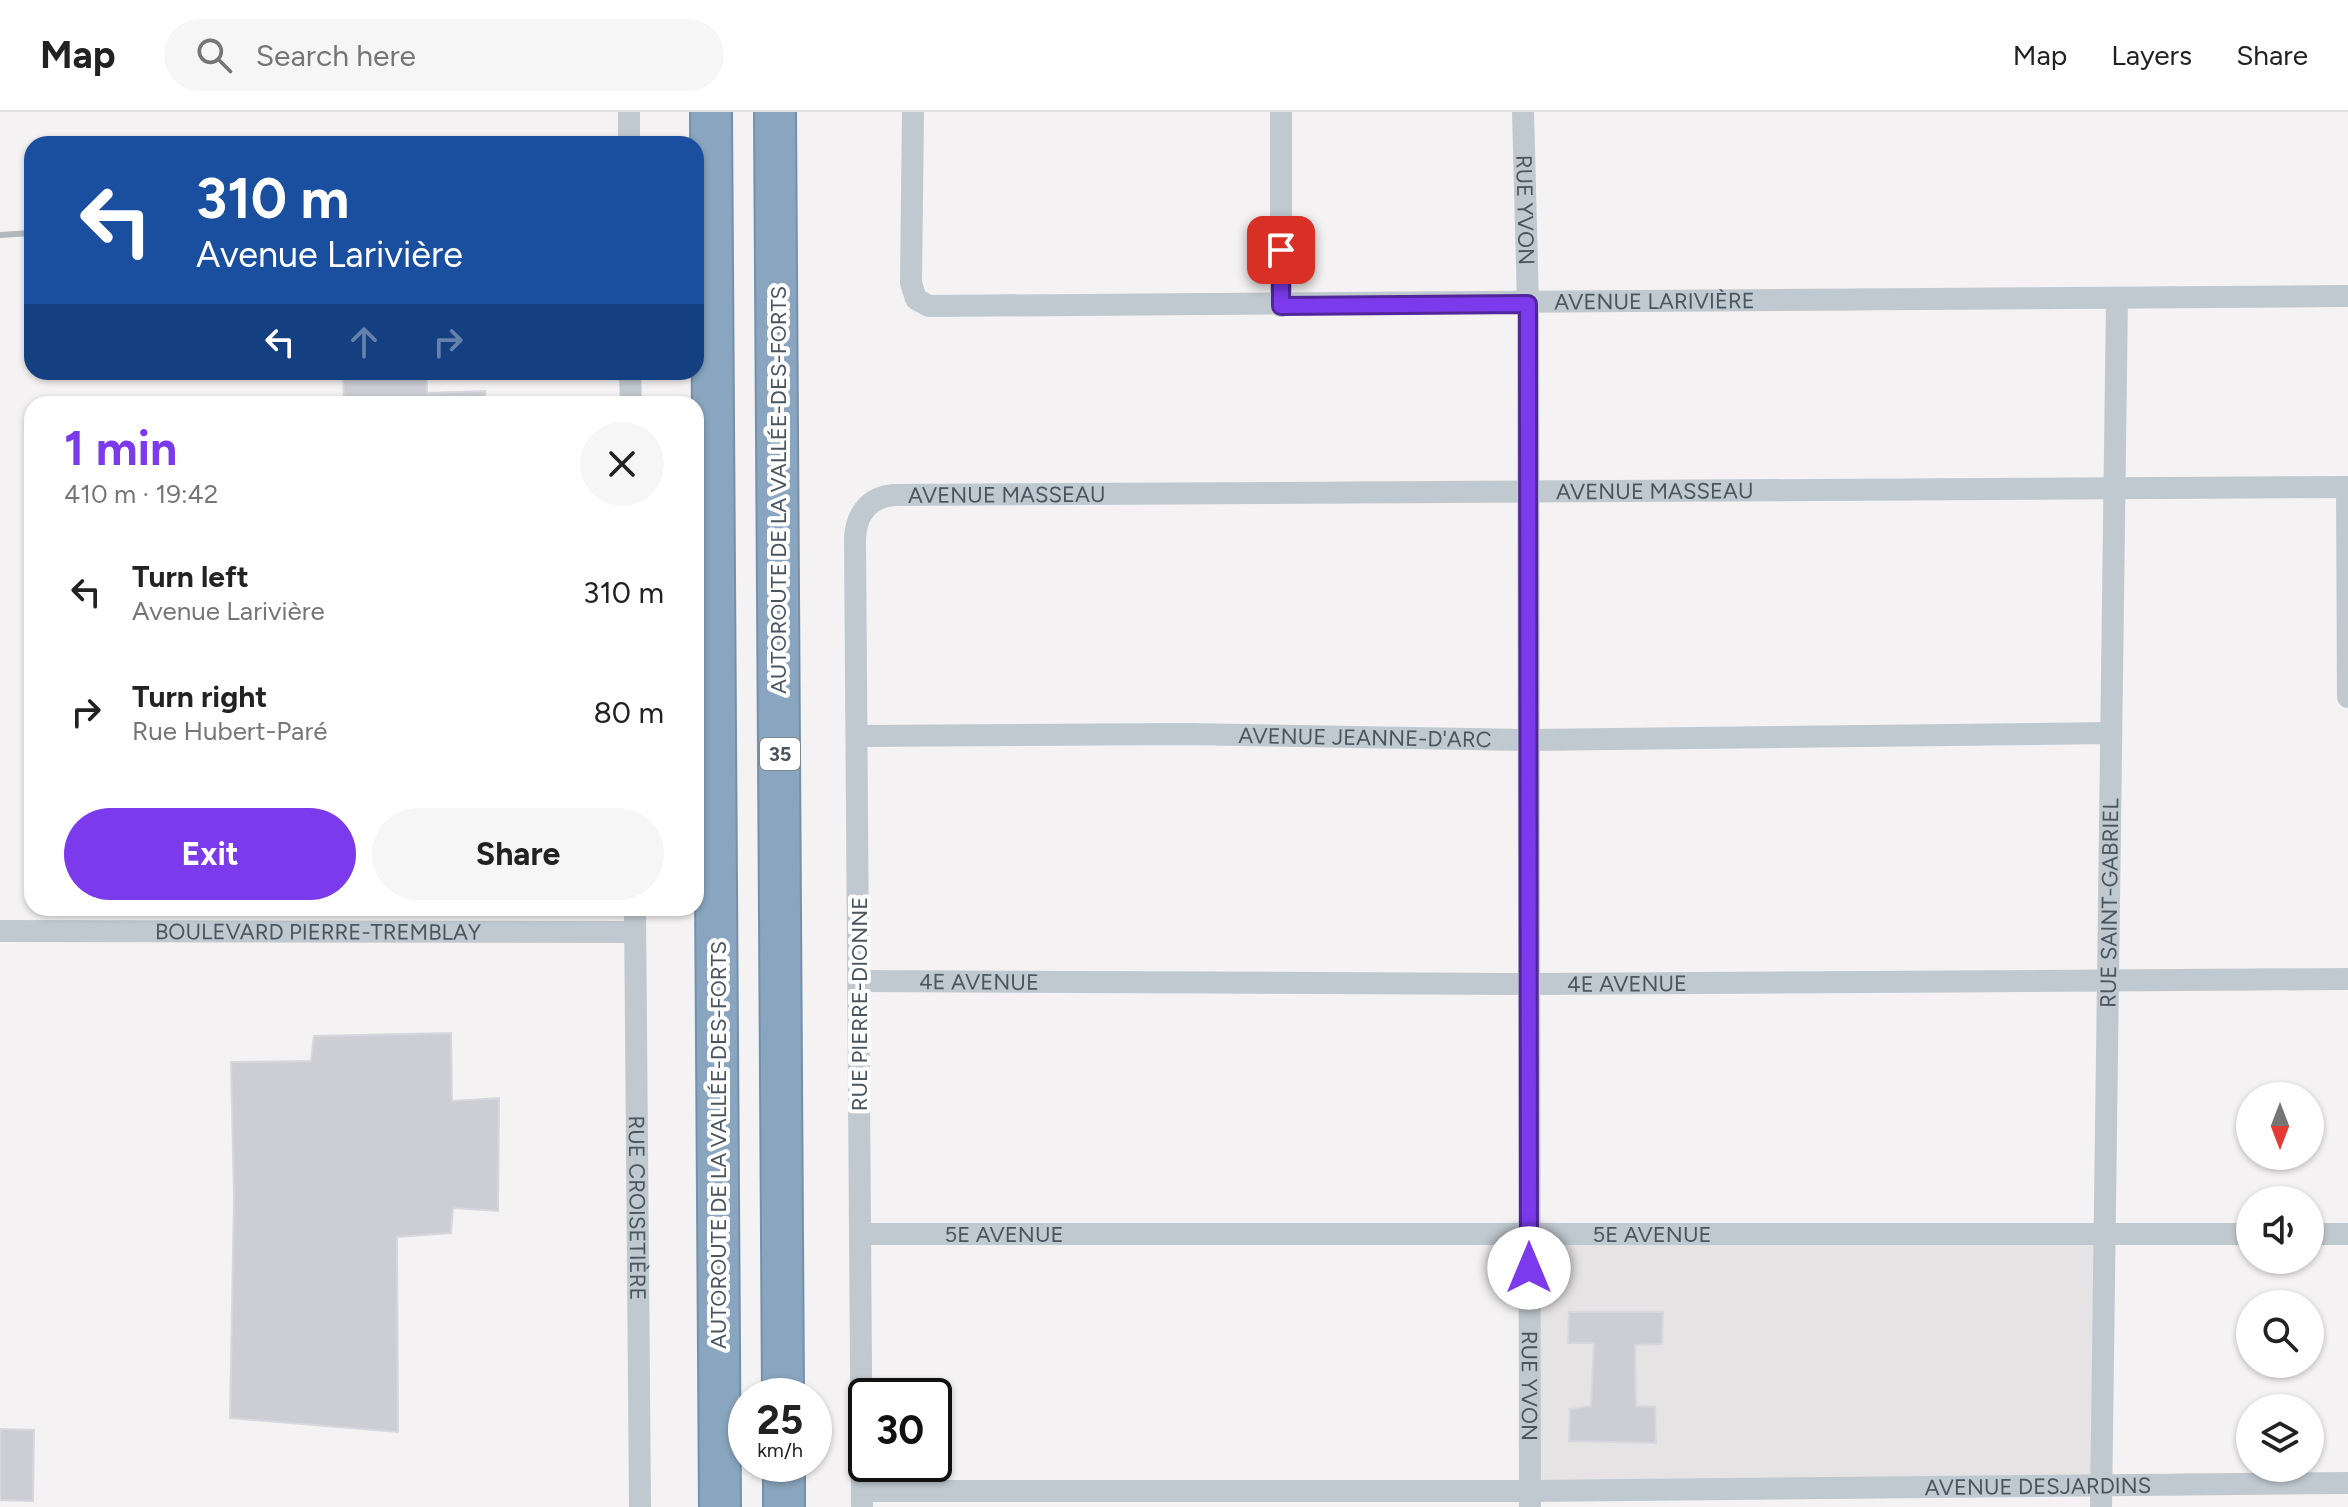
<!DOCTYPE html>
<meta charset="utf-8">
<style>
:root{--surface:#fff;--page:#f6f6f6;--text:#222;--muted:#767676;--line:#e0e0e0;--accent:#7c3aed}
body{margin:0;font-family:Figtree,sans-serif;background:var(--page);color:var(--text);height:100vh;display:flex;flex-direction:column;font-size:30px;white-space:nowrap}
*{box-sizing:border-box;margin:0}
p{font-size:26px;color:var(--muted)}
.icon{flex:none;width:44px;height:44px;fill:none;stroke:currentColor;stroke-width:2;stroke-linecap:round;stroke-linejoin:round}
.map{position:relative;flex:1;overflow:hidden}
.sheet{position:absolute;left:24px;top:284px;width:680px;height:520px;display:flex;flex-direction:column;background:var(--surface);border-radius:24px;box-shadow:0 2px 6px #0004}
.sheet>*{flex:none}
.top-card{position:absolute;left:24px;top:24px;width:680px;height:244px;border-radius:24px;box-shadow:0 2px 6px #0004;background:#1a4fa0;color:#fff;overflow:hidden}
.needle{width:52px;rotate:180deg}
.controls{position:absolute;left:2236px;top:970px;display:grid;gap:16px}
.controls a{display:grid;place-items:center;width:88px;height:88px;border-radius:50%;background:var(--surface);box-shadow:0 2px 6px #0004;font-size:40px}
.speed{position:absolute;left:728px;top:1266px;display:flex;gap:16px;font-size:40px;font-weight:700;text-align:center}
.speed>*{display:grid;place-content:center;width:104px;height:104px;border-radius:50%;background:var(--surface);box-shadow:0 2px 6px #0004;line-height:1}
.speed small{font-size:20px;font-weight:400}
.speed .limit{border:4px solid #111;border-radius:12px;background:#fff;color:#111}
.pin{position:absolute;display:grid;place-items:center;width:68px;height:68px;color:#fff;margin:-34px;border-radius:16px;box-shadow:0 4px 12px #0006}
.me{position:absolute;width:88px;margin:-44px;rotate:0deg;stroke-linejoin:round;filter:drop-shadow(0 0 6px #0008)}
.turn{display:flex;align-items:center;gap:28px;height:168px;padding:0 40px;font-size:36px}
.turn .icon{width:104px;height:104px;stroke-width:2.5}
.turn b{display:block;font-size:56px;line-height:68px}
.lanes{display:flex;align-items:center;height:76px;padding:0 40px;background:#0003;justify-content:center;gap:40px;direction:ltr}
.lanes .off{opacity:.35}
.round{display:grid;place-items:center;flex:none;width:84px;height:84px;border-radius:42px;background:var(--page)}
.overview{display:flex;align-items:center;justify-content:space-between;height:136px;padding:0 40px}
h1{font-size:48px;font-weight:700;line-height:60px;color:var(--accent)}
.action{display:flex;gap:16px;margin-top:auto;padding:16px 40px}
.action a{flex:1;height:92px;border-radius:48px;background:var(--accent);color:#fff;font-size:32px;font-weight:700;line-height:92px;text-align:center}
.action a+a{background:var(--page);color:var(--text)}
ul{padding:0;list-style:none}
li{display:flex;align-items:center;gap:24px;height:120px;padding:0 40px}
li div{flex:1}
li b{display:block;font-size:30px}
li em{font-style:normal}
header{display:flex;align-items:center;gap:48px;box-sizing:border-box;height:112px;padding:0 40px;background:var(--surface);border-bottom:2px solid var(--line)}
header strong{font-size:38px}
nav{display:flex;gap:44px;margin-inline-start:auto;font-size:28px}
.search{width:560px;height:72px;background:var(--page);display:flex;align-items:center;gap:20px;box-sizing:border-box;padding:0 28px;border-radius:44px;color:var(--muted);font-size:30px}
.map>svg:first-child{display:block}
.education{fill:#e5e3e4}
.building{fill:#ccced4;stroke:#d6d8dd;stroke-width:2}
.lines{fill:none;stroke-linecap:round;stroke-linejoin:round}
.highway-casing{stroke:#7590ab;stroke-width:44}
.street{stroke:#c0c9d0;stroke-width:22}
.highway{stroke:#8aa5bf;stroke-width:40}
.rail{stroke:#b4b7bc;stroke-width:6}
.route-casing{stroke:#51269a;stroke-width:20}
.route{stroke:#7c3aed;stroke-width:14}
.labels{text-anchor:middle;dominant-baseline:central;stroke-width:8;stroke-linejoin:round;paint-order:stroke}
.shield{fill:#fff;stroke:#80888f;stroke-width:2}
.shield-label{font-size:20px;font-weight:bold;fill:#49555f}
.street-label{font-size:22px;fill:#49555f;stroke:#fff}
</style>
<header>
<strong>Map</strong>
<div class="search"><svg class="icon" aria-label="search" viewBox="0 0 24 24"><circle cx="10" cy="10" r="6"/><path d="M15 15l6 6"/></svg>Search here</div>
<nav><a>Map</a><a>Layers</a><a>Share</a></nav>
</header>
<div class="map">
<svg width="2348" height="1395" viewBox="0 0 2348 1395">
<rect width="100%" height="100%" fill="#f4f2f2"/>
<path class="education" d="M 2105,1122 L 2101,1374 L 1530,1379 L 1529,1125 Z"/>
<path class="building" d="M 343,260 L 426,260 L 427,281 L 485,279 L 486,292 L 344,292 Z
M 57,289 L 344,289 L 344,292 L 57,292 Z
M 451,921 L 452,989 L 499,986 L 498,1099 L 453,1096 L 451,1121 L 397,1125 L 398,1320 L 230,1306 L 234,1085 L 231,950 L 311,949 L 314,924 Z
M 1569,1200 L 1663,1200 L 1662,1232 L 1635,1233 L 1636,1294 L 1655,1295 L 1656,1331 L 1569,1329 L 1570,1297 L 1591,1294 L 1594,1231 L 1568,1231 Z
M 0,1317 L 34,1318 L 33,1389 L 0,1388 Z"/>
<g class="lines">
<defs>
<path id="highway" d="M 711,0 L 720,1395
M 775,0 L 783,1284
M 784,1352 L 784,1395"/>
</defs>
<use href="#highway" class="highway-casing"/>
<g class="street">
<path d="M 629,0 L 629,32"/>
<path id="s1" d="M 913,0 L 911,171 L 916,187 L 929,194 L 2348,184"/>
<path id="s2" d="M 1523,0 L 1528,192 L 1530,1395"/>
<path d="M 1281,194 L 1281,0"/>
<path d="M 630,260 L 631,292"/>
<path d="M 2347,375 L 2348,585"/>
<path id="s3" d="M 857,624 L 1185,622 L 1529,628 L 2111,621"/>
<path id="s4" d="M 635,796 L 640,1395"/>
<path id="s5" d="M 0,819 L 635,820"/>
<path id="s6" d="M 859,869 L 1529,872 L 2348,867"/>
<path id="s7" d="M 860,1122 L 2250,1122"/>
<path d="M 2310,1122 L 2348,1122"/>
<path id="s8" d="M 862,1379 L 1530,1379 L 2348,1371"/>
<path id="s9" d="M 862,1395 L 855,427 C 856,402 869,385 894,383 L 2348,375"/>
<path id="s10" d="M 2101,1395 L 2117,186"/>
</g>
<use href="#highway" class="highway"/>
<path class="rail" d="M 0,123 L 32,121"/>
</g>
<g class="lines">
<defs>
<path id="route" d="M 1281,138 L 1281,194 L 1528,192 L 1529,1156"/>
</defs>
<use href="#route" class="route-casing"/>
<use href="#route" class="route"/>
</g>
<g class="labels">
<rect class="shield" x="760" y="626" width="40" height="32" rx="6"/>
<g class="shield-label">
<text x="780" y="642">35</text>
</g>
<g class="street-label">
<text stroke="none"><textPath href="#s2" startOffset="98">RUE YVON</textPath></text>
<text stroke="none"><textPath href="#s1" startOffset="928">AVENUE LARIVIÈRE</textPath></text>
<text transform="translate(778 378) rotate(-90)">AUTOROUTE DE LA VALLÉE-DES-FORTS</text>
<text stroke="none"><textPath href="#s9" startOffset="1794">AVENUE MASSEAU</textPath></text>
<text stroke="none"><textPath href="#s9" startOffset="1146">AVENUE MASSEAU</textPath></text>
<text stroke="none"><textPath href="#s3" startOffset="508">AVENUE JEANNE-D'ARC</textPath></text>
<text stroke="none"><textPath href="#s10" startOffset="604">RUE SAINT-GABRIEL</textPath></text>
<text stroke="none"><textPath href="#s5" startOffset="318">BOULEVARD PIERRE-TREMBLAY</textPath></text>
<text stroke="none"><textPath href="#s6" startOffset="120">4E AVENUE</textPath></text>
<text stroke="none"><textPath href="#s6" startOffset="768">4E AVENUE</textPath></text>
<text transform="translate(859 892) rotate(-90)">RUE PIERRE-DIONNE</text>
<text transform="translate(718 1033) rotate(-90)">AUTOROUTE DE LA VALLÉE-DES-FORTS</text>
<text stroke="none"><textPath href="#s4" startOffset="300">RUE CROISETIÈRE</textPath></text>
<text stroke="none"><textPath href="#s7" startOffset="144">5E AVENUE</textPath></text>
<text stroke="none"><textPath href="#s7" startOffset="792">5E AVENUE</textPath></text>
<text stroke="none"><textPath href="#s2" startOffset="1274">RUE YVON</textPath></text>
<text stroke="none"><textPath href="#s8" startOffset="1176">AVENUE DESJARDINS</textPath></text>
</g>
</g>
</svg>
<div class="controls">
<a><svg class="needle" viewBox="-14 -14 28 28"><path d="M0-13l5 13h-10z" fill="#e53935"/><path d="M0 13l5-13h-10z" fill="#767676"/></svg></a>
<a><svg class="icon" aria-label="sound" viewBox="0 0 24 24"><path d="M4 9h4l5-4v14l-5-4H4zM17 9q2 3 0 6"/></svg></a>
<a><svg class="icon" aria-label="search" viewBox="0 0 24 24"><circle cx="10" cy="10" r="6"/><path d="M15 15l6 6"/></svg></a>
<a><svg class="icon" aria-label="layers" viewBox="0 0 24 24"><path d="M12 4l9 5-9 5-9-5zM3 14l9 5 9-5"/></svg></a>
</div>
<div class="speed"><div>25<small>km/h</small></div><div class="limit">30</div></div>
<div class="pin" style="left:1281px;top:138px;background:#d93025"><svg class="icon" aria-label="arrive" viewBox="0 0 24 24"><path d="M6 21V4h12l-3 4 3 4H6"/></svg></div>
<svg class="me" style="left:1529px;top:1156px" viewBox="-20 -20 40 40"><circle r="19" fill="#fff"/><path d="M0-13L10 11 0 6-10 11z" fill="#7c3aed"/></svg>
<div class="top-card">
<div class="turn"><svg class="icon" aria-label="left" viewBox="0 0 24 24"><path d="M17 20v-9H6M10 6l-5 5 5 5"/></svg><div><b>310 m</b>Avenue Larivière</div></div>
<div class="lanes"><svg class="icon" aria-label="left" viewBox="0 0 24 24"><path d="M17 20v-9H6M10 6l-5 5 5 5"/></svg><svg class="icon off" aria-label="ahead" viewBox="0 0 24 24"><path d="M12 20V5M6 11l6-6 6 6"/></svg><svg class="icon off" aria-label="right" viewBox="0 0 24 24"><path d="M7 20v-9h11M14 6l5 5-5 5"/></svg></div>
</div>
<section class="sheet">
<div class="overview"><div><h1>1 min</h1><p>410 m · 19:42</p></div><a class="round"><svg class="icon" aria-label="close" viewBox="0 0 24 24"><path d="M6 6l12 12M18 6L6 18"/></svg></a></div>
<ul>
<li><svg class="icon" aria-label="left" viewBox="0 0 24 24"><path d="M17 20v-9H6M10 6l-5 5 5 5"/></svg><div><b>Turn left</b><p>Avenue Larivière</p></div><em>310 m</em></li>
<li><svg class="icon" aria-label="right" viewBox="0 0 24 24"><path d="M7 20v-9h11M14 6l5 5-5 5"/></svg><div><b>Turn right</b><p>Rue Hubert-Paré</p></div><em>80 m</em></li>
</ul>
<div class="action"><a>Exit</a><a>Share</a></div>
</section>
</div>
